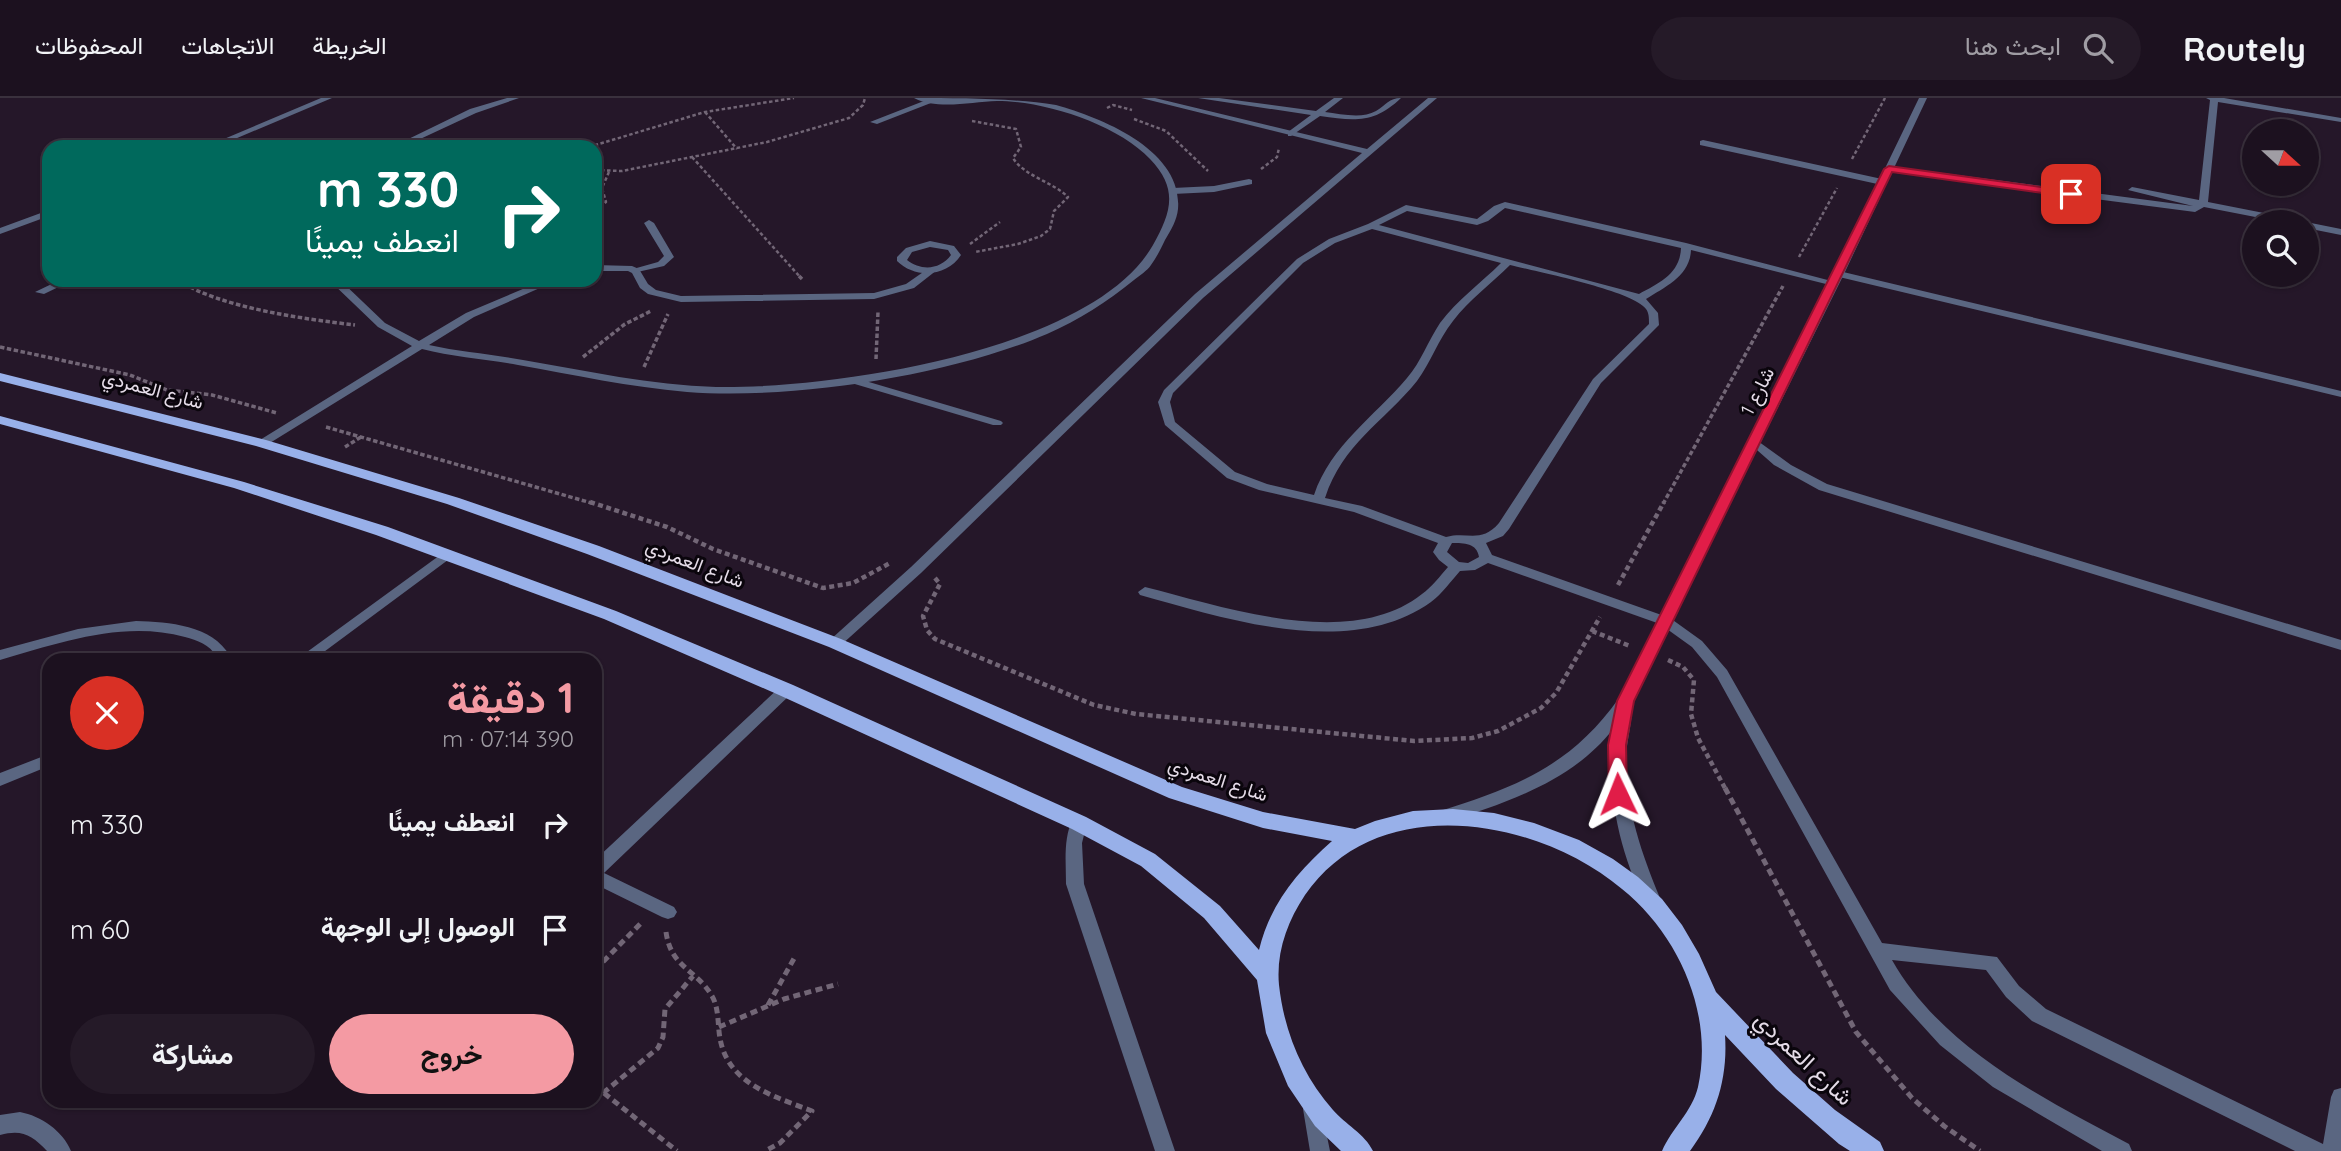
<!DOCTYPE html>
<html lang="ar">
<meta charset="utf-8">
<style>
:root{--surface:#1c111f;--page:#251a28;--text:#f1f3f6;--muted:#a09da4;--line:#3a313d;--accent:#f49aa3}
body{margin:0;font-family:Quicksand,Vazirmatn,sans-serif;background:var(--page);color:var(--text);direction:rtl;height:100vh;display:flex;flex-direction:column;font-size:26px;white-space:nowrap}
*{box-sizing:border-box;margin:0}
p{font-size:23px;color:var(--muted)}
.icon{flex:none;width:38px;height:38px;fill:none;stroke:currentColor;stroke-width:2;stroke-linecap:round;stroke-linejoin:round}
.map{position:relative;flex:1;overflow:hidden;direction:ltr}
.panel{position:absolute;left:42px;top:555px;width:560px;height:455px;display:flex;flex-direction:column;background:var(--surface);border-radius:21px;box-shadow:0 2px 5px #0004,0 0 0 2px var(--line);direction:rtl}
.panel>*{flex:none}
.top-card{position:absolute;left:42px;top:42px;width:560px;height:147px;border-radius:21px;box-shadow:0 2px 5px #0004,0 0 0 2px var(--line);direction:rtl;background:#00695c;color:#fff;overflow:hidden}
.needle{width:46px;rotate:111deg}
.fabs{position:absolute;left:2242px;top:21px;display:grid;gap:14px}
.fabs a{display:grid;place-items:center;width:77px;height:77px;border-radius:50%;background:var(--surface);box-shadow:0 2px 5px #0004,0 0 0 2px var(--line);font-size:35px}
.pin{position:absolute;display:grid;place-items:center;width:60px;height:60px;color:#fff;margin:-30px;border-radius:14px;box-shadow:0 4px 10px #0006}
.me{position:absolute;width:77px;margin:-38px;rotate:358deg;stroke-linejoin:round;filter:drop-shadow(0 0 5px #0008)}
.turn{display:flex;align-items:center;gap:24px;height:147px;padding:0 28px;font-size:32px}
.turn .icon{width:91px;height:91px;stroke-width:2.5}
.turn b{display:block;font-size:49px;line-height:60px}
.round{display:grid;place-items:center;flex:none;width:74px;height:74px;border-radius:37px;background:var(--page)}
.overview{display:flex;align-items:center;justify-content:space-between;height:119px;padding:0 28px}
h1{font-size:42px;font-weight:700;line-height:52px;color:var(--accent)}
.primary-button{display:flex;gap:14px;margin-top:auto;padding:14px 28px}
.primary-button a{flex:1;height:80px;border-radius:42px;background:var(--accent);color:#111;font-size:28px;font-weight:700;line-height:80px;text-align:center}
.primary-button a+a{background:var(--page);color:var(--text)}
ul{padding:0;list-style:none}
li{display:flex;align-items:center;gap:21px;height:105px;padding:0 28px}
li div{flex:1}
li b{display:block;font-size:26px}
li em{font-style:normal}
header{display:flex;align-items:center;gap:42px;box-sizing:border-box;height:98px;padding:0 35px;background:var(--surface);border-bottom:2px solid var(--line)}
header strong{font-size:33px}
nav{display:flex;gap:38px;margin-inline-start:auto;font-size:24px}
.search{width:490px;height:63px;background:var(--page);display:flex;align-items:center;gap:18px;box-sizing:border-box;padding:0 24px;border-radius:38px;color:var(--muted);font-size:26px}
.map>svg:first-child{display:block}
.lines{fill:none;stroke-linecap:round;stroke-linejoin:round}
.path-far3{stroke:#726676;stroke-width:2.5;stroke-dasharray:3.5 2.5;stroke-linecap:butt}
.path-far2{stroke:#726676;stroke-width:3.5;stroke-dasharray:4.5 2.5;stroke-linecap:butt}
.path-far1{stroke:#726676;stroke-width:4.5;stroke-dasharray:5 3.5;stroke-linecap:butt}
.path{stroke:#726676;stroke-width:5;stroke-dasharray:7 4.5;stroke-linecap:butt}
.service{fill:#5a6681;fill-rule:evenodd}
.minor{fill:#5a6681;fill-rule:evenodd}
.tertiary{fill:#5a6681;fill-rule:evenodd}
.primary{fill:#98b0e9;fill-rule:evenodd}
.route{fill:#e11d48;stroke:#92132f;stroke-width:2}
.labels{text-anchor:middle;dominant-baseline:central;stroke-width:6;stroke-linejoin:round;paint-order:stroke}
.street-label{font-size:19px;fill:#e5dce8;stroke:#0a050c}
.near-street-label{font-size:23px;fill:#e5dce8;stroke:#0a050c}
</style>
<header>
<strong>Routely</strong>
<div class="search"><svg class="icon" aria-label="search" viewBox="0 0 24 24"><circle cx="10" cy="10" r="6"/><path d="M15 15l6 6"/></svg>ابحث هنا</div>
<nav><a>الخريطة</a><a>الاتجاهات</a><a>المحفوظات</a></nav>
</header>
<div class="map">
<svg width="2341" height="1053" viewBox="0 0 2341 1053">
<rect width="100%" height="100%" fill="#251729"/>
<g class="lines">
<path class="path-far3" d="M 1107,10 L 1113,7 L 1132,12
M 705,14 L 737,51
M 1134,21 L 1166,33 L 1208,73
M 972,23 L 1016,31 L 1021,49 L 1013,60 C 1024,78 1053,84 1068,99 L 1054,113 L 1050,131 L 1041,138 L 1018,146 L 975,154
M 589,49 L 705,14 L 794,0
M 692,59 L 801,180
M 1852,61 L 1885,0
M 1261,71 L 1277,59 L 1279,50
M 595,72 L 622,73 L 767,44 L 849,20 L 863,7 L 865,0
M 595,112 L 606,104 L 602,90 L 609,74
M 970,146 L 1000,124
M 1799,159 L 1837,90"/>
<path class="path-far2" d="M 799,178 L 802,181
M 178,182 C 220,210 305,221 355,227
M 0,249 L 130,277 L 167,292 L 212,297 L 277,315
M 583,259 L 625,226 L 651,213
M 876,261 L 878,214
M 644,269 L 668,216
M 326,329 L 595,406
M 345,349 L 361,339
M 1663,406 L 1783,188"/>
<path class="path-far1" d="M 590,404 L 667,429 L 713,451 L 823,490 L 853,485 L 890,465
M 935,480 L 940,486 L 923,518 L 927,532 L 935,541 L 1094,607 L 1136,616 L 1414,643 L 1472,640 L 1498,633 L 1541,610 L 1556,595 L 1600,519
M 1618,487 L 1664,404
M 1592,533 L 1630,548
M 1668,562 L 1683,569 L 1694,582 L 1691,616 L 1698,640 L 1726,692"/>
<path class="path" d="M 1725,690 L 1856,934 L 1912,1000 L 1944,1028 L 1980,1053
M 666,834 C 671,870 696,871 712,898 C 720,912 717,930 721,945 C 731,987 776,999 812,1013 L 780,1045 L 765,1053
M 595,872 L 642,824
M 768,907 L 796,857
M 719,929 L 784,901 L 838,886
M 595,988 L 677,1053
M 603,995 L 658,950 L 663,939 L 665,911 L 693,878"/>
<path class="service" d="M 321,0 L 332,0 L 216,49 L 205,49 Z
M 1198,0 L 1219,0 L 1316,13 L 1334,0 L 1343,0 L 1325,14 C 1341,16 1362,21 1376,13 C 1386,7 1389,0 1401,0 C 1374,26 1354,23 1320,18 L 1291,38 L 1288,38 L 1288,34 L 1311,17 Z
M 929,1 L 936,3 L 877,26 L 870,24 Z
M 1703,42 L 1882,81 L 1886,84 L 1882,87 L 1700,47 L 1700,43 Z
M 1249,81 L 1252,82 L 1252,86 L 1214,94 L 1173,96 L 1169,93 L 1173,90 L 1214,88 Z
M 1505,104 L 1686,145 L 1839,185 L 1834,188 L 1691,152 C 1690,178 1665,189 1646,201 L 1658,215 L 1659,227 L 1601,285 L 1509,431 L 1503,438 L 1486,445 L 1492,457 L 1670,520 L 1702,543 L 1727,572 L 1882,845 L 1997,859 L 2019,888 L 2046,911 L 2323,1046 L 2331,999 L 2334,992 L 2341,990 L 2341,1053 L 2295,1053 L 2032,923 L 2006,899 L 1986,872 L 1892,862 C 1942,950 2042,1000 2129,1046 L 2132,1053 L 2102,1053 L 1993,989 L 1940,947 L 1890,892 L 1717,579 L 1692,549 L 1660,526 L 1488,465 L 1475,472 L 1460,473 C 1451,483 1442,496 1431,504 C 1350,562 1227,521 1140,497 L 1138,494 L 1145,489 C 1225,509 1350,553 1422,496 C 1432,489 1440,478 1448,469 L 1439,462 L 1433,454 L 1438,445 L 1354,414 L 1259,392 L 1227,380 L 1165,327 L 1158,304 L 1164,292 L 1297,161 L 1329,141 L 1368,126 L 1406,107 L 1477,121 L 1494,108 ZM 1505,110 L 1681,150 C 1680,176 1659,185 1639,196 L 1379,127 L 1407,113 L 1477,127 L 1488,123 ZM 1372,131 L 1501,165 C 1481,185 1457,202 1440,225 C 1428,243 1421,264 1407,280 C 1374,319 1331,347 1314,397 L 1267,386 L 1235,374 L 1175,324 L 1170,304 L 1173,295 L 1303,165 L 1335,145 ZM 1510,167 C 1537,174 1631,192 1646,211 C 1649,215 1649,220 1649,226 L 1593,281 L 1499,425 C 1481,446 1467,433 1446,439 L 1362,408 L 1325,400 C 1343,345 1383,325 1417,283 C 1431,264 1438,242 1453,223 C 1469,202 1491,186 1510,167 ZM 1452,445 C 1464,445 1477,445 1479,459 L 1468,465 L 1459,464 L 1447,454 Z
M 49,112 L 49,118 L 0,136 L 0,130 Z
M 649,122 L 654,125 L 674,159 L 664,168 L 633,175 L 633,171 L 658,164 L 664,158 L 644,125 Z
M 930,143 L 954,148 L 961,157 C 947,179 915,181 897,163 L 897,159 L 906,150 ZM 930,149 L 948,152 L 951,157 C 940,172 921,173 907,162 L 912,154 Z
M 60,182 L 73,182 L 44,196 L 35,194 Z
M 852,279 L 1001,323 L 1003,325 L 1001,327 L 993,327 L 848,284 L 846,282 Z
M 447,452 L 452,453 L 454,456 L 452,459 L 313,562 L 296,562 Z
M 136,523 C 169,524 212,527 230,558 L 228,562 L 214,562 L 216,558 C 210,547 197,542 185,539 C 123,522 59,545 0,562 L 0,552 L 78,531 Z
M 786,587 L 791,588 L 793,592 L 791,596 L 604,775 L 674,809 L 677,814 L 674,819 L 668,821 L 662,819 L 595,786 L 595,762 L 781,588 Z
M 49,656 L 49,668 L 0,688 L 0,675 Z
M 1079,719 L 1085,720 L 1087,725 L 1082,745 L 1084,786 L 1175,1053 L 1155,1053 L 1066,786 C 1066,764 1063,741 1073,720 Z
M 20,1014 C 41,1018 63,1033 71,1053 L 47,1053 C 32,1037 22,1031 0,1037 L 0,1017 Z"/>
<path class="minor" d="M 507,0 L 519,0 L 476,15 L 403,49 L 392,49 L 470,11 Z
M 914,0 C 961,0 1011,0 1056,7 C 1102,20 1183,52 1178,111 C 1177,122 1171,132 1165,142 C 1161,150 1157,159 1151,167 C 1147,173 1140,177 1134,182 C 1107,204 1079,222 1047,236 C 949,278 793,302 687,294 C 630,289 574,277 518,267 C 486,261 453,259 422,251 L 265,348 L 257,348 L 255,345 L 412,248 L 378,229 L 329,182 L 340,182 L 385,225 L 419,243 L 466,215 L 544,182 L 558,182 L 474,219 L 429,247 C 460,254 492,256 523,262 C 587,273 651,287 716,289 C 830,291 1092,254 1153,147 C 1171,115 1179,91 1150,61 C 1117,26 1044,3 997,3 C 971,4 937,12 914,0 Z
M 1141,0 L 1155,0 L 1367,51 L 1428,0 L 1437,0 L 1203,200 L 921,475 L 840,548 L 830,548 L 828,545 L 830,542 L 911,469 L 1195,196 L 1362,55 Z
M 2206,0 L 2224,0 L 2341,20 L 2341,24 L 2218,4 L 2208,104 L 2294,121 L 2298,124 L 2281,124 L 2204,109 L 2195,114 L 1889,74 L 1885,71 L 1889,68 L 2193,108 L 2128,92 L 2132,89 L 2199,102 L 2210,2 Z
M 2306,124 L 2341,131 L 2341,137 L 2306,130 Z
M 595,167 L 632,168 L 639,171 L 648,186 L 656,192 L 681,198 L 874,195 L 906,186 L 929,170 L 937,172 L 914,190 L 874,201 L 681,204 L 648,196 L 640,190 L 632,175 L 628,173 L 595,173 Z
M 1839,173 L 2341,293 L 2341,299 L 1835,178 L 1834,176 Z
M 1755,341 L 1791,367 L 1827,386 L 2341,542 L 2341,552 L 1819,392 L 1774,367 L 1749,345 Z"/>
<path class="tertiary" d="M 1919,0 L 1927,0 L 1844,176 L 1632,604 C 1633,622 1627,641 1626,658 C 1625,708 1641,754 1660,800 L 1657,805 L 1651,807 L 1645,805 C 1618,751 1606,690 1613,631 C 1573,683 1506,705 1446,724 L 1440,723 L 1438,718 L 1440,713 C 1516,689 1571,668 1619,600 L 1834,176 Z
M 1313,1002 L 1320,1004 L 1330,1053 L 1310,1053 L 1303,1011 L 1306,1004 Z"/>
<path class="primary" d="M 0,275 L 266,342 L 459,400 L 599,448 L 841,541 L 1182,689 L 1263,714 L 1355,731 L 1375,723 L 1413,713 L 1453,711 L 1494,715 L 1534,725 L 1579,742 L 1613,761 L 1638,779 L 1662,801 L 1682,827 L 1699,856 L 1716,894 L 1793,975 L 1835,1012 L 1880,1044 L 1884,1053 L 1850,1053 L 1839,1046 L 1776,991 L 1725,937 C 1728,981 1716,1018 1690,1053 L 1662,1053 C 1672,1030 1692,1014 1698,989 C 1714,916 1679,837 1622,791 C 1536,719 1377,692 1305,797 C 1287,824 1276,855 1279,887 C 1284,933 1302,977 1333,1012 C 1345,1026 1365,1036 1373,1053 L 1341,1053 L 1315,1028 L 1288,988 L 1266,935 L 1257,882 L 1204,820 L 1141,768 L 1072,731 L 779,597 L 604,521 L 376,437 L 234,390 L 0,326 L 0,318 L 244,384 L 388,429 L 616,513 L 793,587 L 1086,719 L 1155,756 L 1220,808 L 1259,852 C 1270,806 1297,774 1332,743 L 1263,730 L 1169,700 L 829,549 L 587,456 L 447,406 L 256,348 L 0,283 Z"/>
</g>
<path class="route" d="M 1889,68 L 2071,93 L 2077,96 L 2071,99 L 1892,74 L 1634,603 L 1626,647 L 1627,696 L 1625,701 L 1612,701 L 1609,696 L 1608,647 L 1617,603 L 1884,71 Z"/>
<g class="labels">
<g class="street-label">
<text transform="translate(153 291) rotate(15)">شارع العمردي</text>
<text transform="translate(1757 293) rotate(-63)">شارع 1</text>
<text transform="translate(695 465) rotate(21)">شارع العمردي</text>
<text transform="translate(1218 681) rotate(18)">شارع العمردي</text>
</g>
<g class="near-street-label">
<text transform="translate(1804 960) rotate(43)">شارع العمردي</text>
</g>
</g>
</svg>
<div class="fabs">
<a><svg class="needle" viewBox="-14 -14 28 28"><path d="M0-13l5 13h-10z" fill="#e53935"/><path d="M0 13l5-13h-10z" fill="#a09da4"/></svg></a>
<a><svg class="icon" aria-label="search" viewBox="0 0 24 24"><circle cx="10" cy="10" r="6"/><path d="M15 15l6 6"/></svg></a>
</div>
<div class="pin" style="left:2071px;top:96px;background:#d93025"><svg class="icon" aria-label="arrive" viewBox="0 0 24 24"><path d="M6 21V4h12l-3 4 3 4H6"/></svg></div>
<svg class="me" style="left:1618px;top:696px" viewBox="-20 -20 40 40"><path d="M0-17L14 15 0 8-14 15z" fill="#e11d48" stroke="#fff" stroke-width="4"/></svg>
<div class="top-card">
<div class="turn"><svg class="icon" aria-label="right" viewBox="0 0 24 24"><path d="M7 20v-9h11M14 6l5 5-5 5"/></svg><div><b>330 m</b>انعطف يمينًا</div></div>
</div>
<section class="panel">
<div class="overview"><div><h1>1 دقيقة</h1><p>390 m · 07:14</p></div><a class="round" style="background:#d93025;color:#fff"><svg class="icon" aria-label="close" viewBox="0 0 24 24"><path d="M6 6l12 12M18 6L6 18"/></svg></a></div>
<ul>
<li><svg class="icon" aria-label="right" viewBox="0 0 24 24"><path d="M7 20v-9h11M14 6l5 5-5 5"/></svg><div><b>انعطف يمينًا</b></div><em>330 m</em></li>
<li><svg class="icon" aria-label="arrive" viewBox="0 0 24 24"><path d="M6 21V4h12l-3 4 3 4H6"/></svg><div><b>الوصول إلى الوجهة</b></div><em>60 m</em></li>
</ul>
<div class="primary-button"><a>خروج</a><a>مشاركة</a></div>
</section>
</div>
